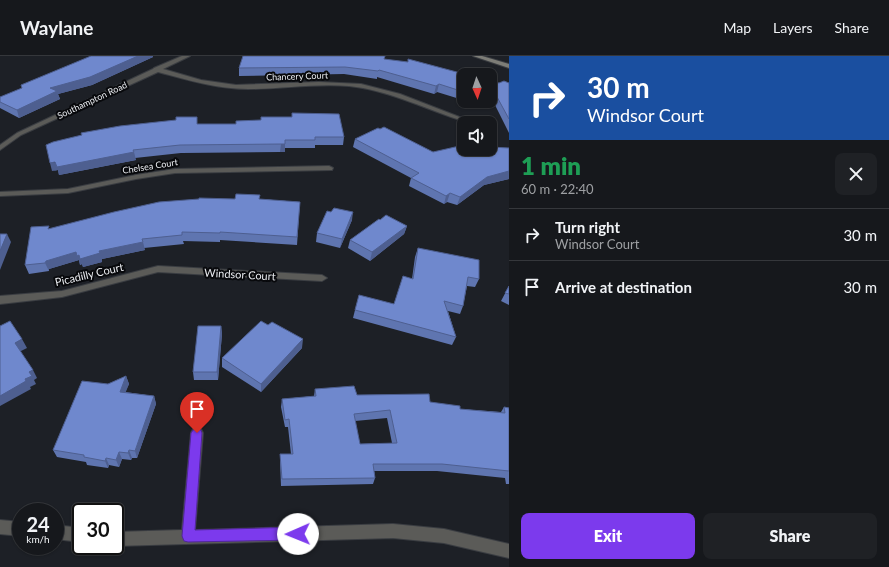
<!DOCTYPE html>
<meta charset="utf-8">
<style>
:root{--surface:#16181c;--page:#1f2125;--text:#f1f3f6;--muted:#9ea0a3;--line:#35373b;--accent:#7c3aed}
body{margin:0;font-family:Lato,sans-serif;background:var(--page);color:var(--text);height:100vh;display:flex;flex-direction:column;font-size:15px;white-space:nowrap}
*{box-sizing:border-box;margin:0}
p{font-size:13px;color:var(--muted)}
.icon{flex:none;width:22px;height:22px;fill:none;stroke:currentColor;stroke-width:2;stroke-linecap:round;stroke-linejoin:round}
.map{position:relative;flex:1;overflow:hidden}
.drawer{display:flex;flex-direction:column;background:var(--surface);width:380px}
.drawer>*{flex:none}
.guide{background:#1a4fa0;color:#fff;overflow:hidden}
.needle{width:26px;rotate:177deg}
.fabs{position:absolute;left:457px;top:12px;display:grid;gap:8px}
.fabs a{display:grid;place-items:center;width:40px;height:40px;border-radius:8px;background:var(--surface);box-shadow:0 1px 3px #0004,0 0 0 1px var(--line);font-size:20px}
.speed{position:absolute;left:12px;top:447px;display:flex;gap:8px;font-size:20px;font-weight:700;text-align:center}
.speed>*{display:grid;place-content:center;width:52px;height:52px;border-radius:50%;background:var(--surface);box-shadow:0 1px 3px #0004,0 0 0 1px var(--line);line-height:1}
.speed small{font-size:10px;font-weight:400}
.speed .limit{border:2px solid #111;border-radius:6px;background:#fff;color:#111}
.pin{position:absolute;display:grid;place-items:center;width:34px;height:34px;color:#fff;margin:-41px -17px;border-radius:50% 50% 50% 0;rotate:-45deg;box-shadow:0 0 4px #0007}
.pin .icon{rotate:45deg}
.me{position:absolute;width:44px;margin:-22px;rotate:269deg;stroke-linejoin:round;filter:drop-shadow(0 0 3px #0008)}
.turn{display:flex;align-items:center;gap:14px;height:84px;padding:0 12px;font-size:18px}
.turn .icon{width:52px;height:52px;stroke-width:2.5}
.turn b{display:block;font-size:28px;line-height:34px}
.round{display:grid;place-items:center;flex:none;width:42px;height:42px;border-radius:8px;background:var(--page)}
.overview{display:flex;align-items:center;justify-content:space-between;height:68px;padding:0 12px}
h1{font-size:24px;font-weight:800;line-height:30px;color:#1e9e55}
.action{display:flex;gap:8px;margin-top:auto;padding:8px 12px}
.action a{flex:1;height:46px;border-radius:8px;background:var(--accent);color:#fff;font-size:16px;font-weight:800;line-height:46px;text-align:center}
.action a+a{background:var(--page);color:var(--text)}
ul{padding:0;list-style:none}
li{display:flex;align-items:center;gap:12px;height:52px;padding:0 12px;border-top:1px solid var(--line)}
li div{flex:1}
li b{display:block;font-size:15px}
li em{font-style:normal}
header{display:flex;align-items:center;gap:24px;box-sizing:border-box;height:56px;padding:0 20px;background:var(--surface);border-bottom:1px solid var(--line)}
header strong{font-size:19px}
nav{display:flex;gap:22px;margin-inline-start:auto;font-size:14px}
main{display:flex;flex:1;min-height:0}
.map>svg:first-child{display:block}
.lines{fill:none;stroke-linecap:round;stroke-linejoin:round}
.street-casing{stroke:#3a3d42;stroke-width:2}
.secondary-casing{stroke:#3a3d42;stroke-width:2}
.street{fill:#5b5b58;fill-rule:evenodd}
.secondary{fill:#7d7d77;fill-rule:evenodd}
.wall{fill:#5f75b0;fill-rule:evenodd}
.shaded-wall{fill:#4e5f90}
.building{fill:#6f88cd;stroke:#4e5f90;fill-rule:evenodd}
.route{fill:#7c3aed;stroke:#51269a}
.labels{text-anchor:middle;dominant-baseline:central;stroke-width:4;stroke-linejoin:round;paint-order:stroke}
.far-street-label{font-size:9px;fill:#eaecf0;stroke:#08090c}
.street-label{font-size:11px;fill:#eaecf0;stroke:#08090c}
</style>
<header>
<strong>Waylane</strong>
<nav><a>Map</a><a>Layers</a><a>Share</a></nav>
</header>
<main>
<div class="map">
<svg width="509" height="511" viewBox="0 0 509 511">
<rect width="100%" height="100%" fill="#1d2026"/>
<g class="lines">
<defs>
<path id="street" d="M 182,0 L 190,0 L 163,13 L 201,24 L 236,29 L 319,26 L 361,28 L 400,38 L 462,62 L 457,63 C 421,51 387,34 349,30 C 315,27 282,33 248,33 C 217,33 188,24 158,16 L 21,79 L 0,94 L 0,89 L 17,77 L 153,13 L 154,12 Z
M 329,110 L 333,112 L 332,114 L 175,117 L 136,123 L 68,137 L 0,140 L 0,136 L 68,133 L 136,119 L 175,113 Z
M 158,210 L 322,219 L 327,222 L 322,225 L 158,216 L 62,241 L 0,248 L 0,240 L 62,235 Z
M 197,372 L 201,373 L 203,377 L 195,474 L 393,468 L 444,473 L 509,488 L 509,502 L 444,487 L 393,482 L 115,490 L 115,476 L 182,474 L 191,377 L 193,373 Z
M 0,464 L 21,466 L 21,480 L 0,478 Z
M 55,469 L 81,472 L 81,486 L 55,483 Z"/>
<path id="secondary" d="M 473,0 L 482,0 L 509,8 L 509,12 Z"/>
</defs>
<use href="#street" class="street-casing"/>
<use href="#secondary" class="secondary-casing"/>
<use href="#street" class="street"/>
<use href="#secondary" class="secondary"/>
</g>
<path class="wall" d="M 153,0 L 153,1 L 92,29 L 58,38 L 60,43 L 19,62 L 0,52 L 0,41 Z
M 384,3 L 464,19 L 464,43 L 463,44 L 437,36 L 434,38 L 377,21 L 377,23 L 344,18 L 239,20 L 239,12 Z
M 499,27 L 509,27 L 509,77 L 494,47 L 486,49 L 478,45 L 490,45 Z
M 292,57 L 344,81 L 343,89 L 315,89 L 315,92 L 285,92 L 285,96 L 280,96 L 181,97 L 135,102 L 136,104 L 59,119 L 58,114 L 52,115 L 198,68 L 236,68 L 292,61 Z
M 355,83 L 433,96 L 464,93 L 509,92 L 509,123 L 484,129 L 457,149 L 447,146 L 444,148 L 409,130 L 411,122 L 353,91 Z
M 260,143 L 300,146 L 297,189 L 220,184 L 220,186 L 183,185 L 184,188 L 144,192 L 145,194 L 102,203 L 102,206 L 83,211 L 82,208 L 80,209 L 79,204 L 49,213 L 49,215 L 29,218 L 25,209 L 50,173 Z
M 331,156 L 352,164 L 340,192 L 316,186 L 317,177 Z
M 380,164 L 407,170 L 404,178 L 370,205 L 348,192 L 350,184 Z
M 418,192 L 479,223 L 475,231 L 467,230 L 463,250 L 460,258 L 448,255 L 456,281 L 452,289 L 353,262 L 355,254 L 394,248 L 412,223 L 415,201 Z
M 509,230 L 509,249 L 501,245 Z
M 221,270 L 222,278 L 218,324 L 194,324 L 193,316 Z
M 302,292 L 261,336 L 222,311 L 222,302 Z
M 126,320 L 129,328 L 125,336 L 154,340 L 156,348 L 137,402 L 132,402 L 131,404 L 122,403 L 119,411 L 109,409 L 108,412 L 87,409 L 86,406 L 57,401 L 53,394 L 108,328 Z
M 315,333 L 357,339 L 430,346 L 460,353 L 501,356 L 504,351 L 509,352 L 509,428 L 506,428 L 505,422 L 437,415 L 374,415 L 375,422 L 373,428 L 281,430 L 280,405 L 280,398 L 291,398 L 288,371 L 285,371 L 281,351 L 282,343 L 314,340 ZM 387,362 L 392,387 L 360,388 L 355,365 Z"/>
<path class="shaded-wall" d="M 138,0 L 153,0 L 153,1 L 92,29 L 58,38 L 60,43 L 19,62 L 17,54 L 50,32 Z
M 439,28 L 437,36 L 434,38 L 436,30 Z
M 496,39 L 494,47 L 486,49 L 488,45 L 490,45 L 490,41 Z
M 281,88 L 285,88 L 285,96 L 280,96 Z
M 134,96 L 136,104 L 59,119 L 58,114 L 52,115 L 50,107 Z
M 509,115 L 509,123 L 484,129 L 457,149 L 460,141 L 487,121 Z
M 450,137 L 447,146 L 444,148 L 446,140 Z
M 353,156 L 352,164 L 340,192 L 342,183 Z
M 407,170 L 404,178 L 370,205 L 372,196 Z
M 7,178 L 11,186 L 0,214 L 0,195 Z
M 143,186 L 145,194 L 102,203 L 102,206 L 83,211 L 80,203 L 99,195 Z
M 76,196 L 79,199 L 82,208 L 80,209 L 79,204 L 49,213 L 49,215 L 45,207 L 46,205 Z
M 221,270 L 222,278 L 218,324 L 217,316 Z
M 22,283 L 27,292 L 19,296 L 15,287 Z
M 303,283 L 302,292 L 261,336 L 261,328 Z
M 33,314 L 37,322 L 34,324 L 36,328 L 30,331 L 31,333 L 0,350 L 0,340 L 25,323 L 29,316 Z
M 126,320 L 129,328 L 123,343 L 120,336 Z
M 154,340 L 156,348 L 137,402 L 135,395 Z
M 129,394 L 132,402 L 131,404 L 128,397 Z
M 119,396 L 122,403 L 119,411 L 116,404 Z
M 106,402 L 109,409 L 108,412 L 105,405 Z"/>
<path class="building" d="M 91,0 L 138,0 L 90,21 L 50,32 L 57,35 L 17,54 L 0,46 L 0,41 L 22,32 L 21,29 Z
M 243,0 L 385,0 L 384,3 L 408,6 L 408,3 L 468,19 L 464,19 L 464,36 L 439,28 L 436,30 L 379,14 L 378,15 L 345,11 L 239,12 Z
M 490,25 L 499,27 L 504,25 L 509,27 L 509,63 L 496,39 L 490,41 Z
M 292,57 L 339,58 L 344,81 L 315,81 L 315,84 L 285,84 L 285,88 L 281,88 L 180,89 L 133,94 L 134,96 L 57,111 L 55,106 L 50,107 L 46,89 L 53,86 L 82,79 L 81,77 L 120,70 L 176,64 L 176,61 L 197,61 L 197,68 L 236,68 L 236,65 L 261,64 L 261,61 L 292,61 Z
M 384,71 L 433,96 L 464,89 L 464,93 L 490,93 L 490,91 L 509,92 L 509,115 L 487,121 L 460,141 L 450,137 L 446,140 L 411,122 L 419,117 L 355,83 L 378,72 L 380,73 Z
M 236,138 L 260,139 L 259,143 L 300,146 L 297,181 L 220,176 L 220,177 L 182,176 L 182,179 L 142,183 L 143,186 L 99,195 L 100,197 L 80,203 L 79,199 L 77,200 L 76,196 L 46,205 L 45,207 L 25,209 L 31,171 L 49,170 L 48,173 L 114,156 L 159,146 L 199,143 L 199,142 L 235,143 Z
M 334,152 L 353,156 L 342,183 L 317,177 L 327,155 L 331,156 Z
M 386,159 L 407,170 L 372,196 L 350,184 L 379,163 L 380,164 Z
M 0,178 L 7,178 L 0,195 Z
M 418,192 L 479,204 L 479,223 L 468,221 L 463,250 L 444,245 L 456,281 L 355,254 L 359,239 L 394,248 L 403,220 L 413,223 Z
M 509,230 L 509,238 L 505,237 Z
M 10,265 L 22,283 L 15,287 L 33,314 L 29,316 L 32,320 L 25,323 L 26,325 L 0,340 L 0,270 Z
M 261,265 L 268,269 L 272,266 L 303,283 L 261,328 L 222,302 Z
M 198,270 L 221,270 L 217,316 L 193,316 Z
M 126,320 L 120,336 L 154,340 L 135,395 L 129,394 L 128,397 L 119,396 L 116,404 L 106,402 L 105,405 L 84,401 L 84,399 L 53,394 L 82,325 L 108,328 Z
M 354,330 L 357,339 L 429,338 L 430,346 L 460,350 L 460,353 L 505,357 L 504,351 L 509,352 L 509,415 L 442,408 L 373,408 L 375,422 L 282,423 L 280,398 L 293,398 L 289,363 L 285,364 L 282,343 L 316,340 L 315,333 ZM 390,354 L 397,387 L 360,388 L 354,358 Z"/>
<path class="route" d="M 197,372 L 201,374 L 202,377 L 195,474 L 298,471 L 303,473 L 305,478 L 303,482 L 298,484 L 188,486 L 184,485 L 182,480 L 191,377 L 193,374 Z"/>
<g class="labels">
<g class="far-street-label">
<text transform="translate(297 20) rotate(-2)">Chancery Court</text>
<text transform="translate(92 44) rotate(-25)">Southampton Road</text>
<text transform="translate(150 110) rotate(-9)">Chelsea Court</text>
</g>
<g class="street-label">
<text transform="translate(89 218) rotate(-13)">Picadilly Court</text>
<text transform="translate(240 218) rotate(3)">Windsor Court</text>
</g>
</g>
</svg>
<div class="fabs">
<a><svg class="needle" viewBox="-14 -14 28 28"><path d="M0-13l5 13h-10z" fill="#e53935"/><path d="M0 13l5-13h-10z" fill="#9ea0a3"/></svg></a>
<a><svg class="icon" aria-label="sound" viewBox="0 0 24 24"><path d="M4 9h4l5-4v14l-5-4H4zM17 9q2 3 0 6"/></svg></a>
</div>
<div class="speed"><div>24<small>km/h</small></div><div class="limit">30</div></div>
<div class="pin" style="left:197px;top:377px;background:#d93025"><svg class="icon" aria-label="arrive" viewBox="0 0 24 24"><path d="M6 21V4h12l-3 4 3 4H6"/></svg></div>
<svg class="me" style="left:298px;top:478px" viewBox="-20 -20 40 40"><circle r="19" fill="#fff"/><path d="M0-13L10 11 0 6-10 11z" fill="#7c3aed"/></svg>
</div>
<section class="drawer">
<div class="guide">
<div class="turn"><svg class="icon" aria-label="right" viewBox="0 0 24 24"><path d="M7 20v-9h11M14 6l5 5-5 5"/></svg><div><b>30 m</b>Windsor Court</div></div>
</div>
<div class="overview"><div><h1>1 min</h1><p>60 m · 22:40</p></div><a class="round"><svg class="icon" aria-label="close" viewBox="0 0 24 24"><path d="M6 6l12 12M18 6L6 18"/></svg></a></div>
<ul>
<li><svg class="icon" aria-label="right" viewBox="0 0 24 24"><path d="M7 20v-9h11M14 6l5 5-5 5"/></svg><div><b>Turn right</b><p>Windsor Court</p></div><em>30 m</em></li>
<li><svg class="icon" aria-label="arrive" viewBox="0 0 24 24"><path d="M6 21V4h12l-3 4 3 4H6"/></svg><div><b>Arrive at destination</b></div><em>30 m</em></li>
</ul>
<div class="action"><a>Exit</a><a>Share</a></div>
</section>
</main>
